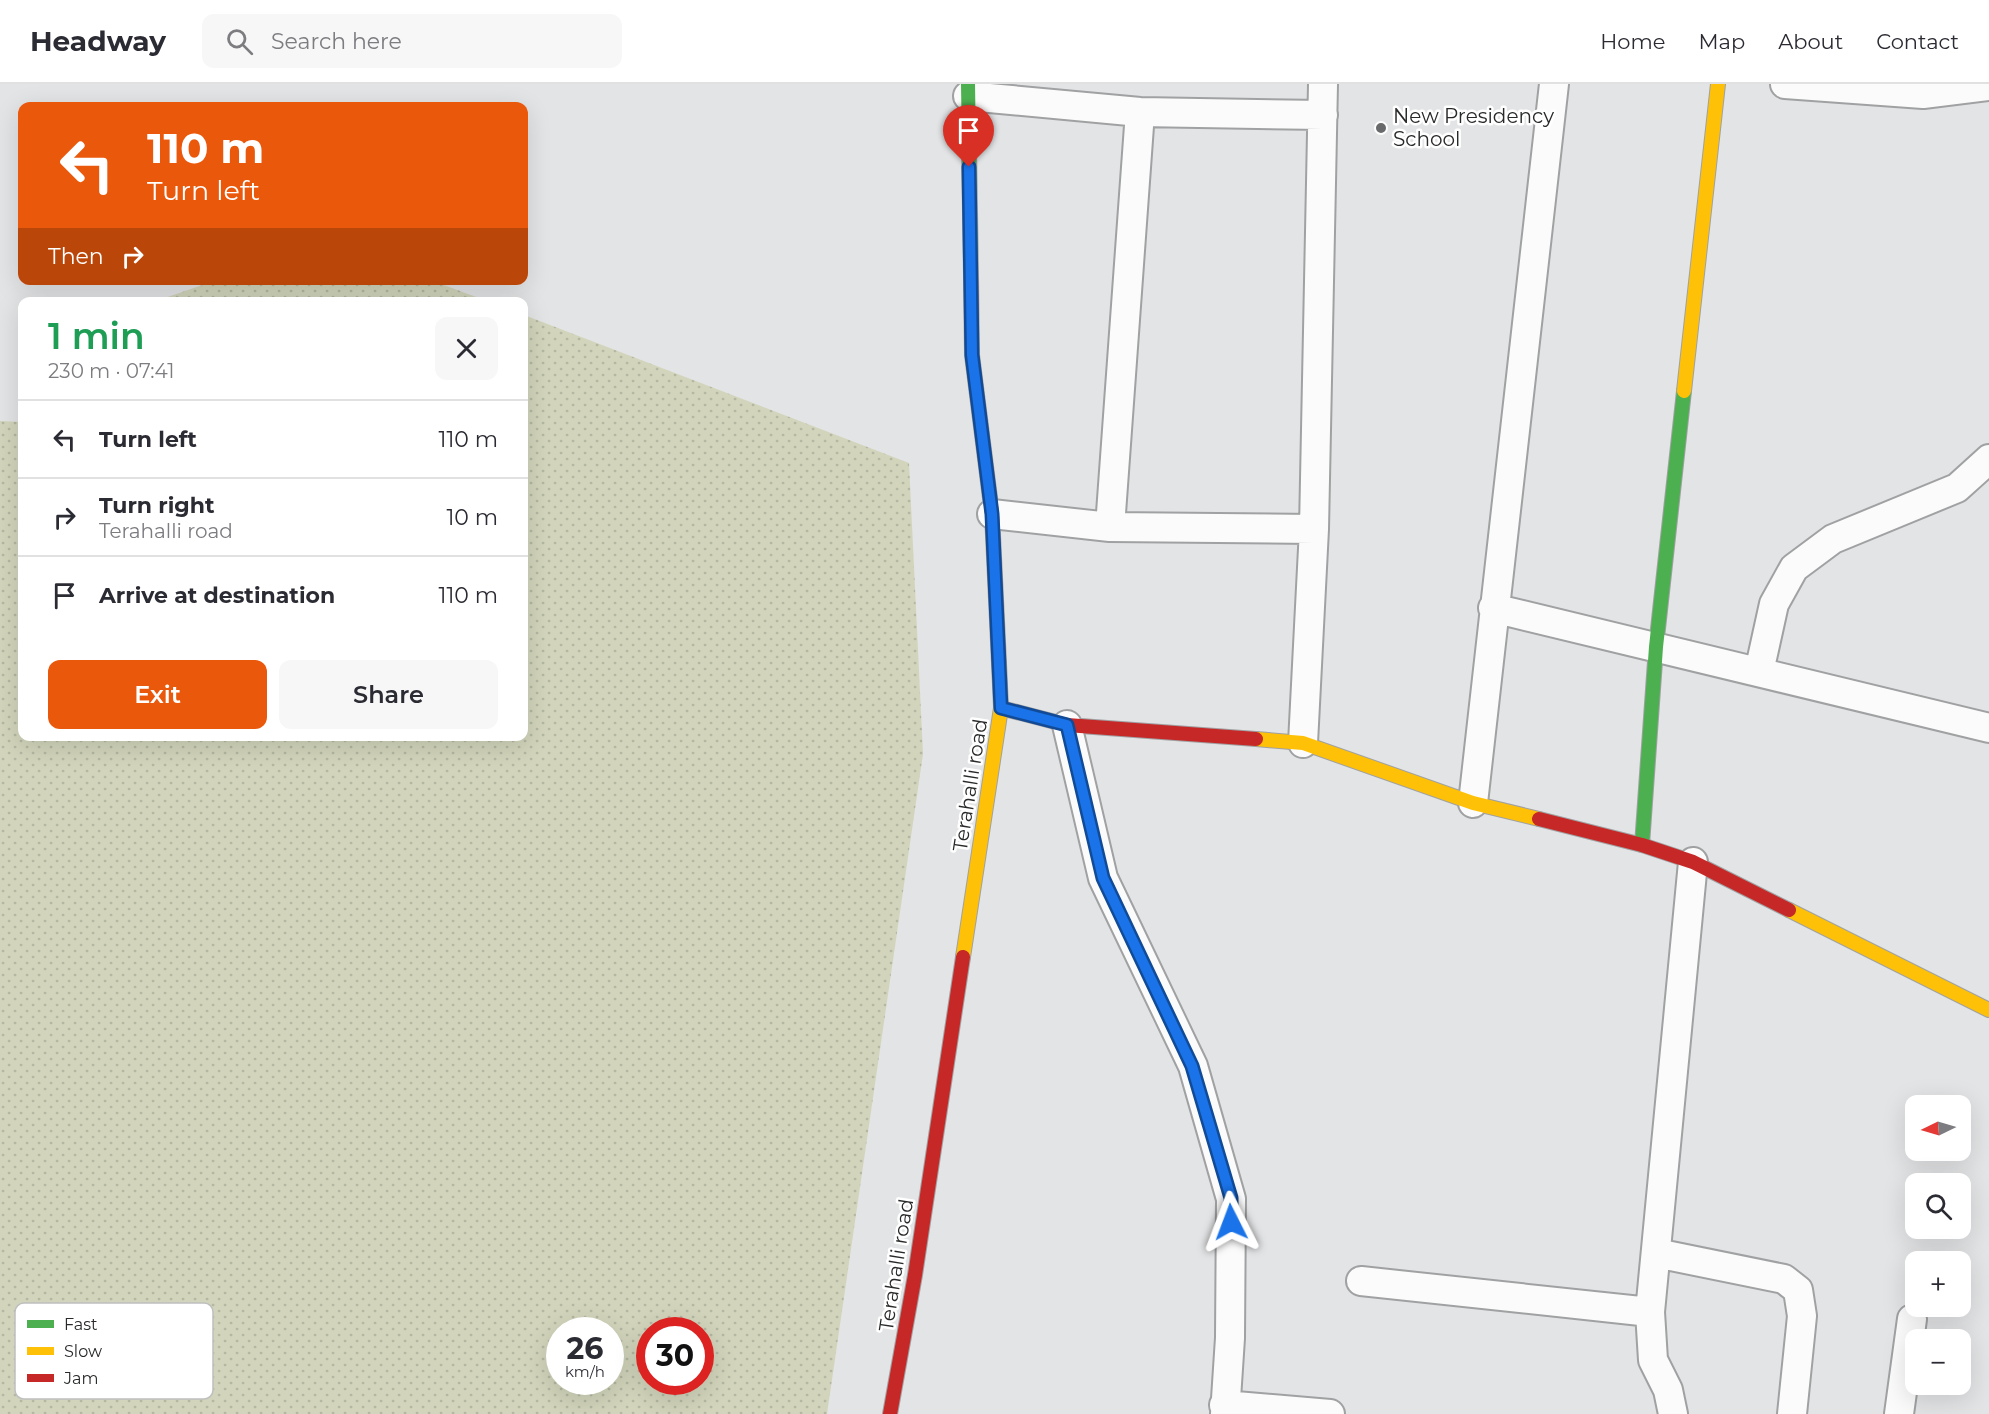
<!DOCTYPE html>
<meta charset="utf-8">
<style>
:root{--surface:#fff;--page:#f7f7f7;--text:#2b2b33;--muted:#7c7c81;--line:#e1e1e2;--accent:#ea580c}
body{margin:0;font-family:Montserrat,sans-serif;background:var(--page);color:var(--text);height:100vh;display:flex;flex-direction:column;font-size:22px;white-space:nowrap}
*{box-sizing:border-box;margin:0}
p{font-size:20px;color:var(--muted)}
.icon{flex:none;width:33px;height:33px;fill:none;stroke:currentColor;stroke-width:2;stroke-linecap:round;stroke-linejoin:round}
.map{position:relative;flex:1;overflow:hidden}
.side{position:absolute;left:18px;top:213px;width:510px;height:444px;display:flex;flex-direction:column;background:var(--surface);border-radius:12px;box-shadow:0 6px 24px #0002}
.side>*{flex:none}
.hud{position:absolute;left:18px;top:18px;width:510px;height:183px;border-radius:12px;box-shadow:0 6px 24px #0002;background:#ea580c;color:#fff;overflow:hidden}
.needle{width:39px;rotate:265deg}
.tools{position:absolute;left:1905px;top:1011px;display:grid;gap:12px}
.tools a{display:grid;place-items:center;width:66px;height:66px;border-radius:12px;background:var(--surface);box-shadow:0 6px 24px #0002;font-size:30px}
.speed{position:absolute;left:546px;top:1233px;display:flex;gap:12px;font-size:30px;font-weight:700;text-align:center}
.speed>*{display:grid;place-content:center;width:78px;height:78px;border-radius:50%;background:var(--surface);box-shadow:0 6px 24px #0002;line-height:1}
.speed small{font-size:15px;font-weight:400}
.speed .limit{border:9px solid #d22;background:#fff;color:#111}
.pin{position:absolute;display:grid;place-items:center;width:51px;height:51px;color:#fff;margin:-62px -26px;border-radius:50% 50% 50% 0;rotate:-45deg;box-shadow:0 0 6px #0007}
.pin .icon{rotate:45deg}
.me{position:absolute;width:66px;margin:-33px;rotate:357deg;stroke-linejoin:round;filter:drop-shadow(0 0 4px #0008)}
.turn{display:flex;align-items:center;gap:21px;height:126px;padding:0 30px;font-size:27px}
.turn .icon{width:78px;height:78px;stroke-width:2.5}
.turn b{display:block;font-size:42px;line-height:51px}
.then{display:flex;align-items:center;height:57px;padding:0 30px;background:#0003;gap:12px;font-size:22px}
.round{display:grid;place-items:center;flex:none;width:63px;height:63px;border-radius:12px;background:var(--page)}
.summary{display:flex;align-items:center;justify-content:space-between;height:102px;padding:0 30px}
h1{font-size:36px;font-weight:600;line-height:45px;color:#1e9e55}
.cta{display:flex;gap:12px;margin-top:auto;padding:12px 30px}
.cta a{flex:1;height:69px;border-radius:12px;background:var(--accent);color:#fff;font-size:24px;font-weight:600;line-height:69px;text-align:center}
.cta a+a{background:var(--page);color:var(--text)}
ul{padding:0;list-style:none}
li{display:flex;align-items:center;gap:18px;height:78px;padding:0 30px;border-top:2px solid var(--line)}
li div{flex:1}
li b{display:block;font-size:22px}
li em{font-style:normal}
header{display:flex;align-items:center;gap:36px;box-sizing:border-box;height:84px;padding:0 30px;background:var(--surface);border-bottom:2px solid var(--line)}
header strong{font-size:28px}
nav{display:flex;gap:33px;margin-inline-start:auto;font-size:21px}
.search{width:420px;height:54px;background:var(--page);display:flex;align-items:center;gap:15px;box-sizing:border-box;padding:0 21px;border-radius:12px;color:var(--muted);font-size:22px}
.map>svg:first-child{display:block}
.grass{fill:url(#grass-dots);fill-rule:evenodd}
.lines{fill:none;stroke-linecap:round;stroke-linejoin:round}
.street-casing{stroke:#a0a1a2;stroke-width:32}
.fast-casing{stroke:#a0a1a2;stroke-width:16}
.slow-casing{stroke:#a0a1a2;stroke-width:16}
.jam-casing{stroke:#a0a1a2;stroke-width:16}
.street{stroke:#fbfbfb;stroke-width:28}
.fast{stroke:#4caf50;stroke-width:14}
.slow{stroke:#ffc107;stroke-width:14}
.jam{stroke:#c62828;stroke-width:14}
.route-casing{stroke:#114b97;stroke-width:15}
.route{stroke:#1a73e8;stroke-width:10}
.poi-dot{fill:#696a6b;stroke:#fff;stroke-width:2}
.labels{text-anchor:middle;dominant-baseline:central;stroke-width:5;stroke-linejoin:round;paint-order:stroke}
.poi-label{font-size:20px;fill:#282929;stroke:#fff;text-anchor:start}
.street-label{font-size:20px;fill:#282929;stroke:#fff}
.key{fill:#fff;stroke:#bebfbf;stroke-width:1.5}
.key-label{font-size:16px;fill:#282929}
</style>
<header>
<strong>Headway</strong>
<div class="search"><svg class="icon" aria-label="search" viewBox="0 0 24 24"><circle cx="10" cy="10" r="6"/><path d="M15 15l6 6"/></svg>Search here</div>
<nav><a>Home</a><a>Map</a><a>About</a><a>Contact</a></nav>
</header>
<div class="map">
<svg width="1989" height="1330" viewBox="0 0 1989 1330">
<defs>
<pattern id="grass-dots" width="8" height="8" patternUnits="userSpaceOnUse" patternTransform="scale(1.5)"><rect width="8" height="8" fill="#d2d5bb"/><path d="M2 2h.1M6 6h.1" fill="none" stroke="#b4b7a1" stroke-width="1.8" stroke-linecap="round"/></pattern>
</defs>
<rect width="100%" height="100%" fill="#e3e4e5"/>
<path class="grass" d="M 214,197 L 433,197 L 487,217 L 156,217 Z
M 524,231 L 909,379 L 923,670 L 827,1330 L 0,1330 L 0,337 L 22,338 L 22,652 L 524,652 ZM 560,1246 L 610,1246 L 610,1298 L 560,1298 ZM 650,1246 L 700,1246 L 700,1298 L 650,1298 Z"/>
<g class="lines">
<defs>
<path id="street" d="M 1785,0 L 1923,10 L 1989,2
M 968,12 L 1140,28 L 1323,31
M 992,430 L 1110,443 L 1314,445
M 1110,443 L 1140,28
M 1493,524 L 1989,644
M 1759,588 L 1774,520 L 1794,484 L 1833,455 L 1957,404 L 1989,375
M 1067,641 L 1103,794 L 1193,982 L 1231,1115 L 1230,1254 L 1225,1330
M 1303,659 L 1314,445 L 1323,0
M 1473,719 L 1554,0
M 1656,1169 L 1784,1195 L 1798,1206 L 1802,1232 L 1792,1330
M 1361,1197 L 1650,1228
M 1224,1321 L 1330,1330
M 1673,1330 L 1668,1306 L 1653,1276 L 1650,1228 L 1693,778
M 1899,1330 L 1912,1235"/>
<path id="fast" d="M 968,0 L 971,192
M 1642,761 L 1656,563 L 1684,307"/>
<path id="slow" d="M 1684,307 L 1718,0
M 1256,655 L 1303,659 L 1473,719 L 1539,735
M 1789,826 L 1989,926
M 963,873 L 1001,624 L 999,579"/>
<path id="jam" d="M 971,192 L 972,271 L 992,430 L 999,579
M 1001,624 L 1067,641 L 1256,655
M 1539,735 L 1642,761 L 1693,778 L 1789,826
M 890,1330 L 915,1191 L 963,873"/>
</defs>
<use href="#street" class="street-casing"/>
<use href="#fast" class="fast-casing"/>
<use href="#slow" class="slow-casing"/>
<use href="#jam" class="jam-casing"/>
<use href="#street" class="street"/>
<use href="#fast" class="fast"/>
<use href="#slow" class="slow"/>
<use href="#jam" class="jam"/>
</g>
<g class="lines">
<defs>
<path id="route" d="M 969,83 L 972,271 L 992,430 L 1001,624 L 1067,641 L 1103,794 L 1192,982 L 1231,1114 L 1231,1138"/>
</defs>
<use href="#route" class="route-casing"/>
<use href="#route" class="route"/>
</g>
<circle class="poi-dot" cx="1381" cy="44" r="6"/>
<g class="labels">
<g class="poi-label">
<text x="1393" y="32">New Presidency<tspan x="1393" dy="23">School</tspan></text>
</g>
<g class="street-label">
<text transform="translate(970 701) rotate(-81)">Terahalli road</text>
<text transform="translate(896 1181) rotate(-81)">Terahalli road</text>
</g>
</g>
<rect x="15" y="1219" width="198" height="96" rx="9" class="key"/>
<rect x="27" y="1236" width="27" height="8" fill="#4caf50"/>
<rect x="27" y="1263" width="27" height="8" fill="#ffc107"/>
<rect x="27" y="1290" width="27" height="8" fill="#c62828"/>
<g class="key-label">
<text x="64" y="1246">Fast</text>
<text x="64" y="1273">Slow</text>
<text x="64" y="1300">Jam</text>
</g>
</svg>
<div class="tools">
<a><svg class="needle" viewBox="-14 -14 28 28"><path d="M0-13l5 13h-10z" fill="#e53935"/><path d="M0 13l5-13h-10z" fill="#7c7c81"/></svg></a>
<a><svg class="icon" aria-label="search" viewBox="0 0 24 24"><circle cx="10" cy="10" r="6"/><path d="M15 15l6 6"/></svg></a>
<a>+</a>
<a>−</a>
</div>
<div class="speed"><div>26<small>km/h</small></div><div class="limit">30</div></div>
<div class="pin" style="left:969px;top:83px;background:#d93025"><svg class="icon" aria-label="arrive" viewBox="0 0 24 24"><path d="M6 21V4h12l-3 4 3 4H6"/></svg></div>
<svg class="me" style="left:1231px;top:1138px" viewBox="-20 -20 40 40"><path d="M0-17L14 15 0 8-14 15z" fill="#1a73e8" stroke="#fff" stroke-width="4"/></svg>
<div class="hud">
<div class="turn"><svg class="icon" aria-label="left" viewBox="0 0 24 24"><path d="M17 20v-9H6M10 6l-5 5 5 5"/></svg><div><b>110 m</b>Turn left</div></div>
<div class="then">Then<svg class="icon" aria-label="right" viewBox="0 0 24 24"><path d="M7 20v-9h11M14 6l5 5-5 5"/></svg></div>
</div>
<section class="side">
<div class="summary"><div><h1>1 min</h1><p>230 m · 07:41</p></div><a class="round"><svg class="icon" aria-label="close" viewBox="0 0 24 24"><path d="M6 6l12 12M18 6L6 18"/></svg></a></div>
<ul>
<li><svg class="icon" aria-label="left" viewBox="0 0 24 24"><path d="M17 20v-9H6M10 6l-5 5 5 5"/></svg><div><b>Turn left</b></div><em>110 m</em></li>
<li><svg class="icon" aria-label="right" viewBox="0 0 24 24"><path d="M7 20v-9h11M14 6l5 5-5 5"/></svg><div><b>Turn right</b><p>Terahalli road</p></div><em>10 m</em></li>
<li><svg class="icon" aria-label="arrive" viewBox="0 0 24 24"><path d="M6 21V4h12l-3 4 3 4H6"/></svg><div><b>Arrive at destination</b></div><em>110 m</em></li>
</ul>
<div class="cta"><a>Exit</a><a>Share</a></div>
</section>
</div>
